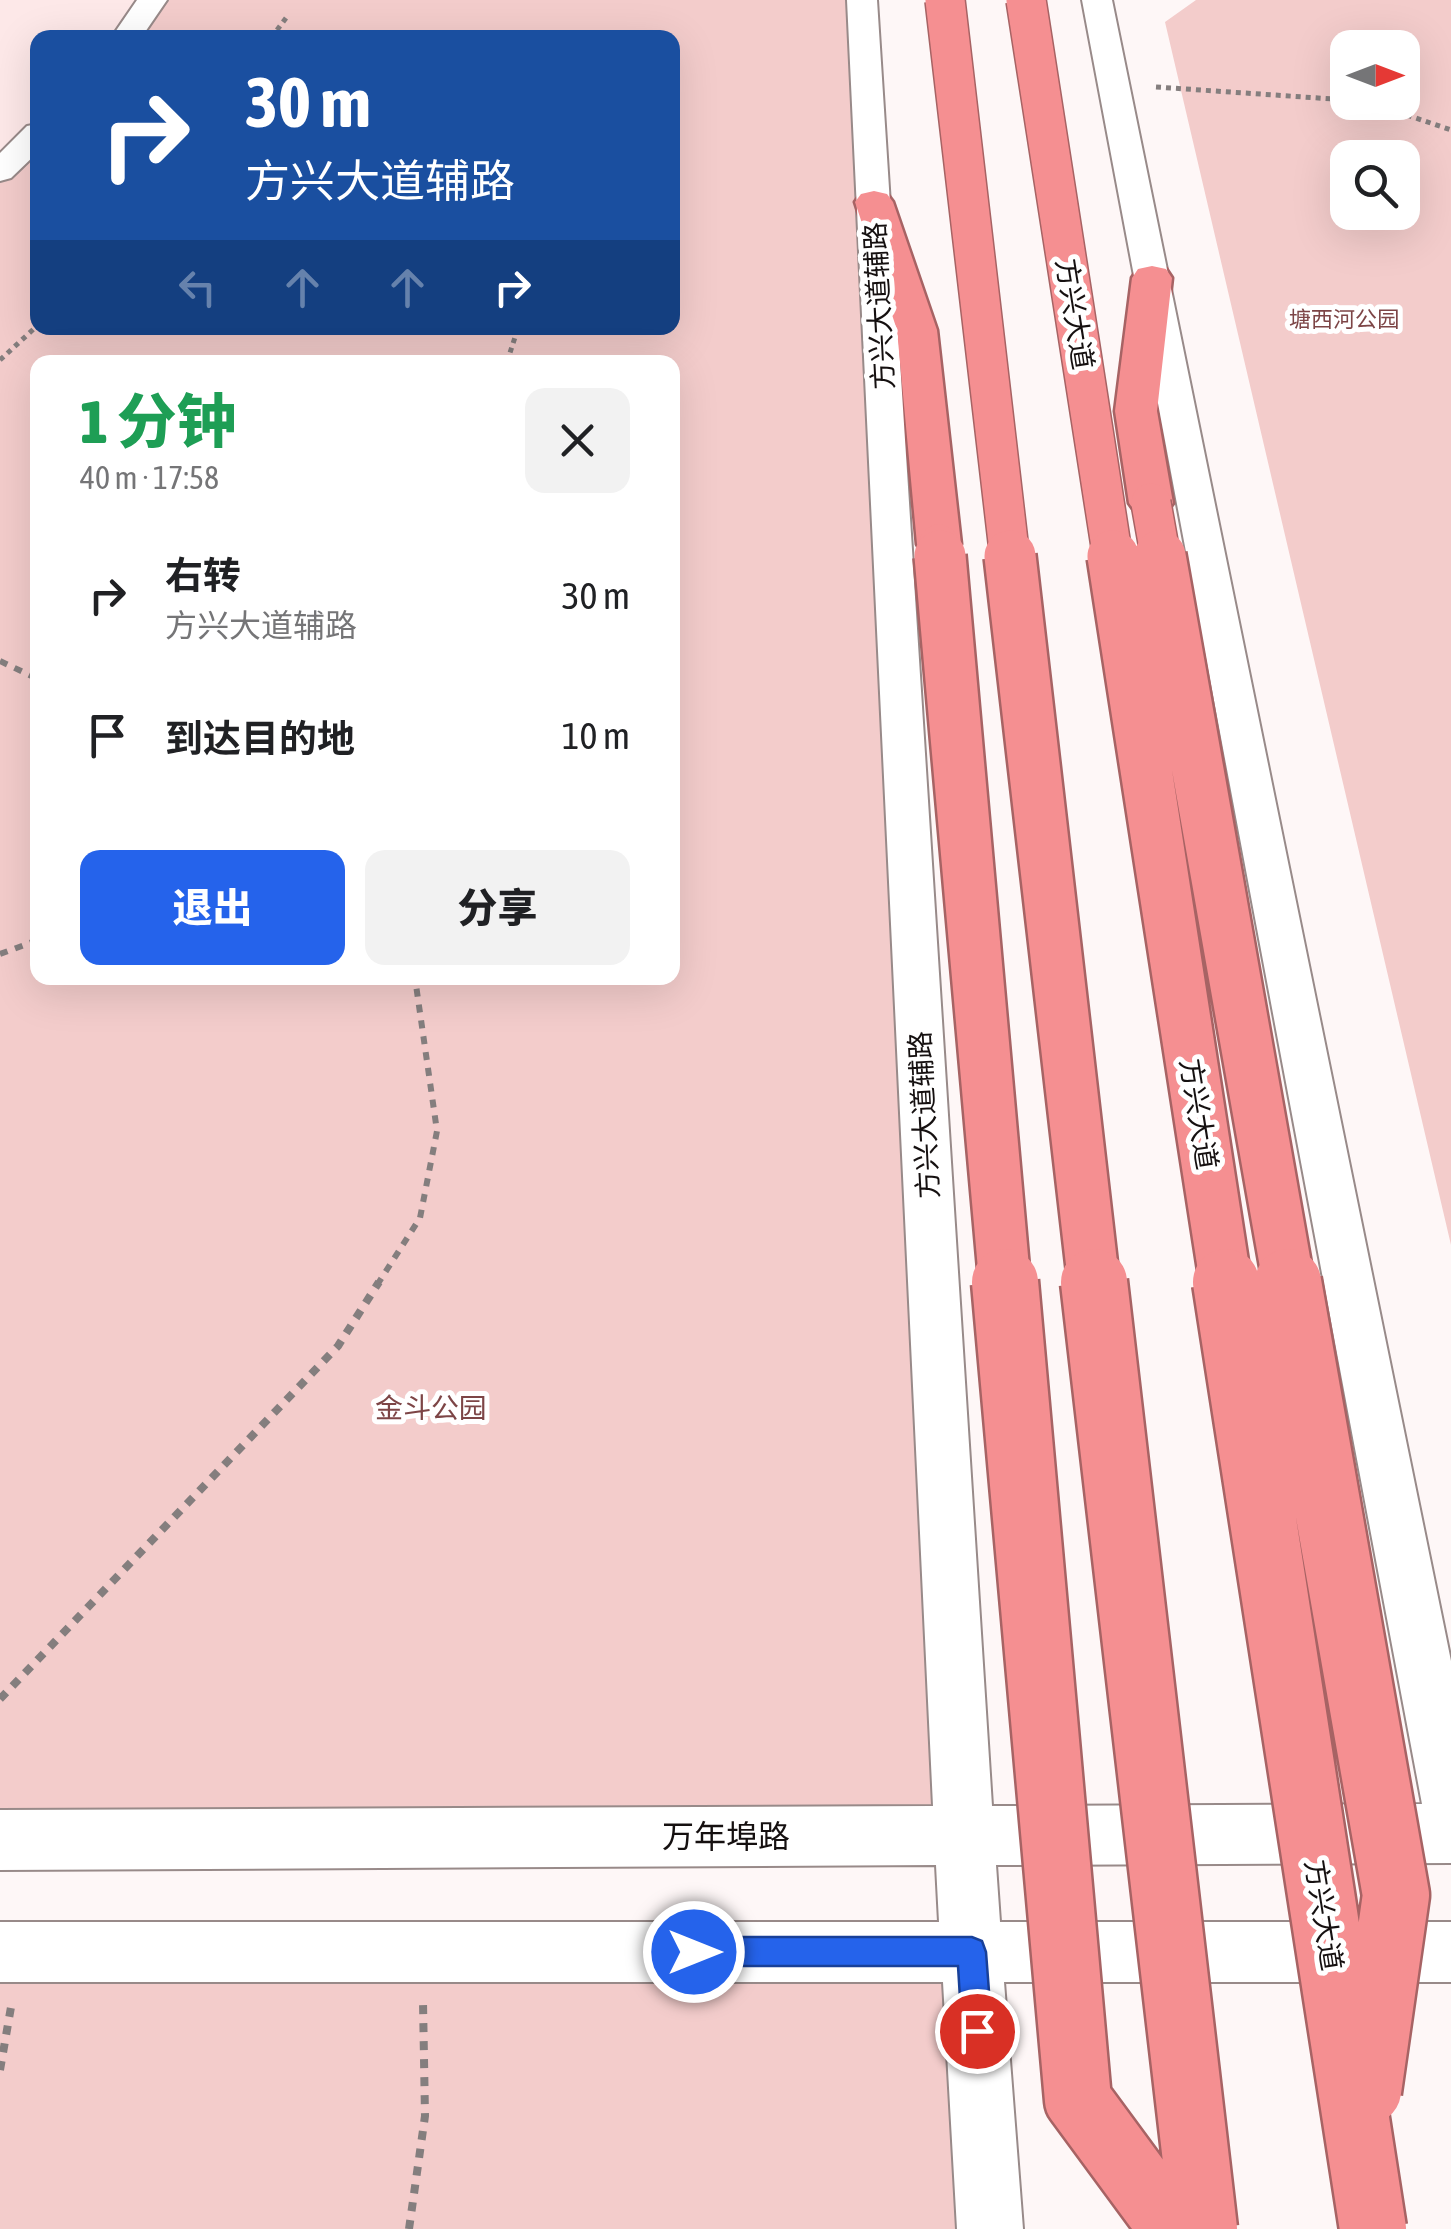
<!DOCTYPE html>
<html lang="zh">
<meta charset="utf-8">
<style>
:root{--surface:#fff;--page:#f2f2f2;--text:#202124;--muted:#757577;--accent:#2563eb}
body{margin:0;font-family:"Asap Condensed","Noto Sans SC",sans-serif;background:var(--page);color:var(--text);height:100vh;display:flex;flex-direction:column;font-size:38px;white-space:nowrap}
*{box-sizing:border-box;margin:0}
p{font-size:32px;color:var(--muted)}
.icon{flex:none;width:55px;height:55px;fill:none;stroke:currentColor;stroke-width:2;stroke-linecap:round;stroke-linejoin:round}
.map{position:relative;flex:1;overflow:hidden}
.sheet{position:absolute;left:30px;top:355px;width:650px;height:630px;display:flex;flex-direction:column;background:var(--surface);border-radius:20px;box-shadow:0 10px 40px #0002}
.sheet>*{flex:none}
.top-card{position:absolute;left:30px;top:30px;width:650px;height:305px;border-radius:20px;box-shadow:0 10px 40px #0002;background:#1a4fa0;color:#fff;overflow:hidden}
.needle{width:65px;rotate:90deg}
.fabs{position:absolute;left:1330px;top:30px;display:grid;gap:20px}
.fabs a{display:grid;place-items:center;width:90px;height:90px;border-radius:20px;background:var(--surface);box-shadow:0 10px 40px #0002;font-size:50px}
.pin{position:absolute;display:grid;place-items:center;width:85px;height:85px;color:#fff;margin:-42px;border:5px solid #fff;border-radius:50%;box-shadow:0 2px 10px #0007}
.me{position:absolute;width:110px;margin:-55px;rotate:90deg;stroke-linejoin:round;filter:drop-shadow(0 0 8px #0008)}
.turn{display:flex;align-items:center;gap:35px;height:210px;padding:0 50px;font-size:45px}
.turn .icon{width:130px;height:130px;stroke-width:2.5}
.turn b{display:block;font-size:70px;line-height:85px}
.lanes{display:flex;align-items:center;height:95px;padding:0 50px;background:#0003;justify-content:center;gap:50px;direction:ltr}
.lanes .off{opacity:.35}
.round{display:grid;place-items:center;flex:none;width:105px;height:105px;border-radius:20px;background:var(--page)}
.overview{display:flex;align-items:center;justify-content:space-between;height:170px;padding:0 50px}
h1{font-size:60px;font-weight:800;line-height:75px;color:#1e9e55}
.action{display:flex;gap:20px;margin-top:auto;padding:20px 50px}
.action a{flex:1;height:115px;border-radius:20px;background:var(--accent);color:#fff;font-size:40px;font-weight:800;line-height:115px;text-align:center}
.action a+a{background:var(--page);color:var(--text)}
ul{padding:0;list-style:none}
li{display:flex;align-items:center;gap:30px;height:140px;padding:0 50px}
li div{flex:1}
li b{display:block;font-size:38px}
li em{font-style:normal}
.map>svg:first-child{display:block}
.built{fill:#fde8e8}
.green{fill:#f3cccb;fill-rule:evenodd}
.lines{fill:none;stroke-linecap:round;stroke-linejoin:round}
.minor-casing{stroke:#988a89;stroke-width:4}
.highway-casing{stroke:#a76364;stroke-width:5}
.path-far2{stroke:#847e7e;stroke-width:5;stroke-dasharray:5 5;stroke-linecap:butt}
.path-far1{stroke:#847e7e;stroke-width:6;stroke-dasharray:8 8;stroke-linecap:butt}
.path{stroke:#847e7e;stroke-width:8;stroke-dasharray:9 9;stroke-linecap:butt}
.minor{fill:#fff;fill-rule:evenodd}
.highway{fill:#f58f91;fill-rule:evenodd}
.highway-bridge-far2-casing{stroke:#a76364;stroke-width:42;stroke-linecap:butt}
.highway-bridge-far1-casing{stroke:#a76364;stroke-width:56;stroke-linecap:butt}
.highway-bridge-casing{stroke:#a76364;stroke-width:71;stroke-linecap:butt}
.highway-bridge-far2{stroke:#f58f91;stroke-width:39}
.highway-bridge-far1{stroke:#f58f91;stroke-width:51}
.highway-bridge{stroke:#f58f91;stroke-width:66}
.route{fill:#2563eb;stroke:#184099;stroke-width:2.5}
.labels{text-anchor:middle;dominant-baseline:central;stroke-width:10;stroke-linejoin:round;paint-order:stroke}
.far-park-label{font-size:22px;fill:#7d4546;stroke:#fff}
.street-label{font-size:28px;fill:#151010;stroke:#fff}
.park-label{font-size:28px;fill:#7d4546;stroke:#fff}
.near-street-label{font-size:32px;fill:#151010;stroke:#fff}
</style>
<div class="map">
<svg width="1451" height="2229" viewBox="0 0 1451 2229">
<rect width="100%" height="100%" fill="#fef7f7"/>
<path class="built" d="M 0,0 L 152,0 L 126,37 L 38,38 L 37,133 L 0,171 Z"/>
<path class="green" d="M 152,0 L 862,0 L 964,1835 L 0,1840 L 0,171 L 37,133 L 38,328 L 672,328 L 672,38 L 126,37 ZM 38,362 L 672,362 L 672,978 L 38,978 Z
M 1196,0 L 1451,0 L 1451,1245 L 1165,22 ZM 1348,48 L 1402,48 L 1402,102 L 1348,102 ZM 1348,158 L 1402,158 L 1402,212 L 1348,212 Z
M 0,1952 L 972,1952 L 990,2229 L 0,2229 Z"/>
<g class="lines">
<defs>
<path id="minor" d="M 137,0 L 167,0 L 141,38 L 111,38 Z
M 847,0 L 877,0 L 992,1806 L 1422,1804 L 1082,0 L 1112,0 L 1451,1661 L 1451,1863 L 996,1865 L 1000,1922 L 1451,1922 L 1451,1982 L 1004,1982 L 1023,2229 L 957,2229 L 943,1982 L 0,1982 L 0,1922 L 939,1922 L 936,1865 L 0,1870 L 0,1810 L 933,1806 Z
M 38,124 L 38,152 L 11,178 L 0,181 L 0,153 L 27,126 Z"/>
<path id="highway" d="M 874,191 L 887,194 L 893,202 L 937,330 L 961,544 L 955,555 L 939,559 L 923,555 L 917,544 L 897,330 L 855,202 L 861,194 Z
M 1152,266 L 1166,269 L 1172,278 L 1157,411 L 1173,503 L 1166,513 L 1151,518 L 1136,513 L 1129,503 L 1115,411 L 1132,278 L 1138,269 Z"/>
</defs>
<use href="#minor" class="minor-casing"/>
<use href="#highway" class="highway-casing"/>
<path class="path-far2" d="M 271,38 L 286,18
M 1156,87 L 1348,100
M 1369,102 L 1451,130
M 0,360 L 38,325
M 507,362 L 518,328"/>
<path class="path-far1" d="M 0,661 L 38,679
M 0,954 L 38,940
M 377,1285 L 420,1218 L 437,1131 L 415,978"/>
<path class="path" d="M 0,1699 L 338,1346 L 379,1282
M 0,2070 L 11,2007
M 409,2229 L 425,2116 L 423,2002"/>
<use href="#minor" class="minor"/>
<use href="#highway" class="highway"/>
<defs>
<path id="highway-bridge-far2" d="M 945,0 L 1010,559
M 1026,0 L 1113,559
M 1151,503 L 1161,559
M 939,544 L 940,559"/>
<path id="highway-bridge-far1" d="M 940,556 L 1005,1285
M 1010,556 L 1094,1285
M 1113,556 L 1226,1285
M 1160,556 L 1289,1285"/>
<path id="highway-bridge" d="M 1005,1282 L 1078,2100 L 1173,2229
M 1094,1282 L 1204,2229
M 1226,1282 L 1373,2229
M 1288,1282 L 1396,1895 L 1368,2091"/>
</defs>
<use href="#highway-bridge-far2" class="highway-bridge-far2-casing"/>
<use href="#highway-bridge-far1" class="highway-bridge-far1-casing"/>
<use href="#highway-bridge" class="highway-bridge-casing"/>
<use href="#highway-bridge-far2" class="highway-bridge-far2"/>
<use href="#highway-bridge-far1" class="highway-bridge-far1"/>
<use href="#highway-bridge" class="highway-bridge"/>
</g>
<path class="route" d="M 694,1937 L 972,1937 L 982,1941 L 986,1952 L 992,2031 L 988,2041 L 977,2046 L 966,2041 L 962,2031 L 958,1966 L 694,1966 L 684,1962 L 680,1952 L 684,1941 Z"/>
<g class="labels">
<g class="far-park-label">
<text x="1344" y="319">塘西河公园</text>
</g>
<g class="street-label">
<text transform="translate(879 306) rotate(-93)">方兴大道辅路</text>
<text transform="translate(1075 314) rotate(81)">方兴大道</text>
<text transform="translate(1199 1114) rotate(81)">方兴大道</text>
<text transform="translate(924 1115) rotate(-93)">方兴大道辅路</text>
<text transform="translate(1324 1915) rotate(81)">方兴大道</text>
</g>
<g class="park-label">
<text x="431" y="1408">金斗公园</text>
</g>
<g class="near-street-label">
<text x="726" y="1836">万年埠路</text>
</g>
</g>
</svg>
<div class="fabs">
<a><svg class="needle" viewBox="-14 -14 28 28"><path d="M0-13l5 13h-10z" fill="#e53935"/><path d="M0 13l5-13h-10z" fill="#757577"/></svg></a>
<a><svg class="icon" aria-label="search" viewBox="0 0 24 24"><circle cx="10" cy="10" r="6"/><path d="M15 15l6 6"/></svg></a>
</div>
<div class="pin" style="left:977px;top:2031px;background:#d93025"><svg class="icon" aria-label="arrive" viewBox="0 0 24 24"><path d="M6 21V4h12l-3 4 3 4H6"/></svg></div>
<svg class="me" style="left:694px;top:1952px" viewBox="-20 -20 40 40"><circle r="17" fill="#2563eb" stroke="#fff" stroke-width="3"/><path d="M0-11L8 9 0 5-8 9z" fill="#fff"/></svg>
<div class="top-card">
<div class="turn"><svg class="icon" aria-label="right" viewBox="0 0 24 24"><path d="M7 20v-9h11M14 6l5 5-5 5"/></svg><div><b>30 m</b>方兴大道辅路</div></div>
<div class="lanes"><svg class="icon off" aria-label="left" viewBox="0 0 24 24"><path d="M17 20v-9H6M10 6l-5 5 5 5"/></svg><svg class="icon off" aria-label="ahead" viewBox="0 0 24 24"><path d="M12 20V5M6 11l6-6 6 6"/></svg><svg class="icon off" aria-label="ahead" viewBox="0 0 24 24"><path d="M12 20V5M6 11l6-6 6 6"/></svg><svg class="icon" aria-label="right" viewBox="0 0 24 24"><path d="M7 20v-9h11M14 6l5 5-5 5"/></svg></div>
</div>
<section class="sheet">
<div class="overview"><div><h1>1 分钟</h1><p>40 m · 17:58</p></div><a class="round"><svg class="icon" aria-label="close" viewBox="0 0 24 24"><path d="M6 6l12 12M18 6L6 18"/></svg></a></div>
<ul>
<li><svg class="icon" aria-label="right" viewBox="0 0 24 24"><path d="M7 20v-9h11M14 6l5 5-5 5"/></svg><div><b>右转</b><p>方兴大道辅路</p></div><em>30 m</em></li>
<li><svg class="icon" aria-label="arrive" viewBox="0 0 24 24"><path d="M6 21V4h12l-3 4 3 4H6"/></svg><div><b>到达目的地</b></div><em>10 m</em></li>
</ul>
<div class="action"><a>退出</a><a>分享</a></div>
</section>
</div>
